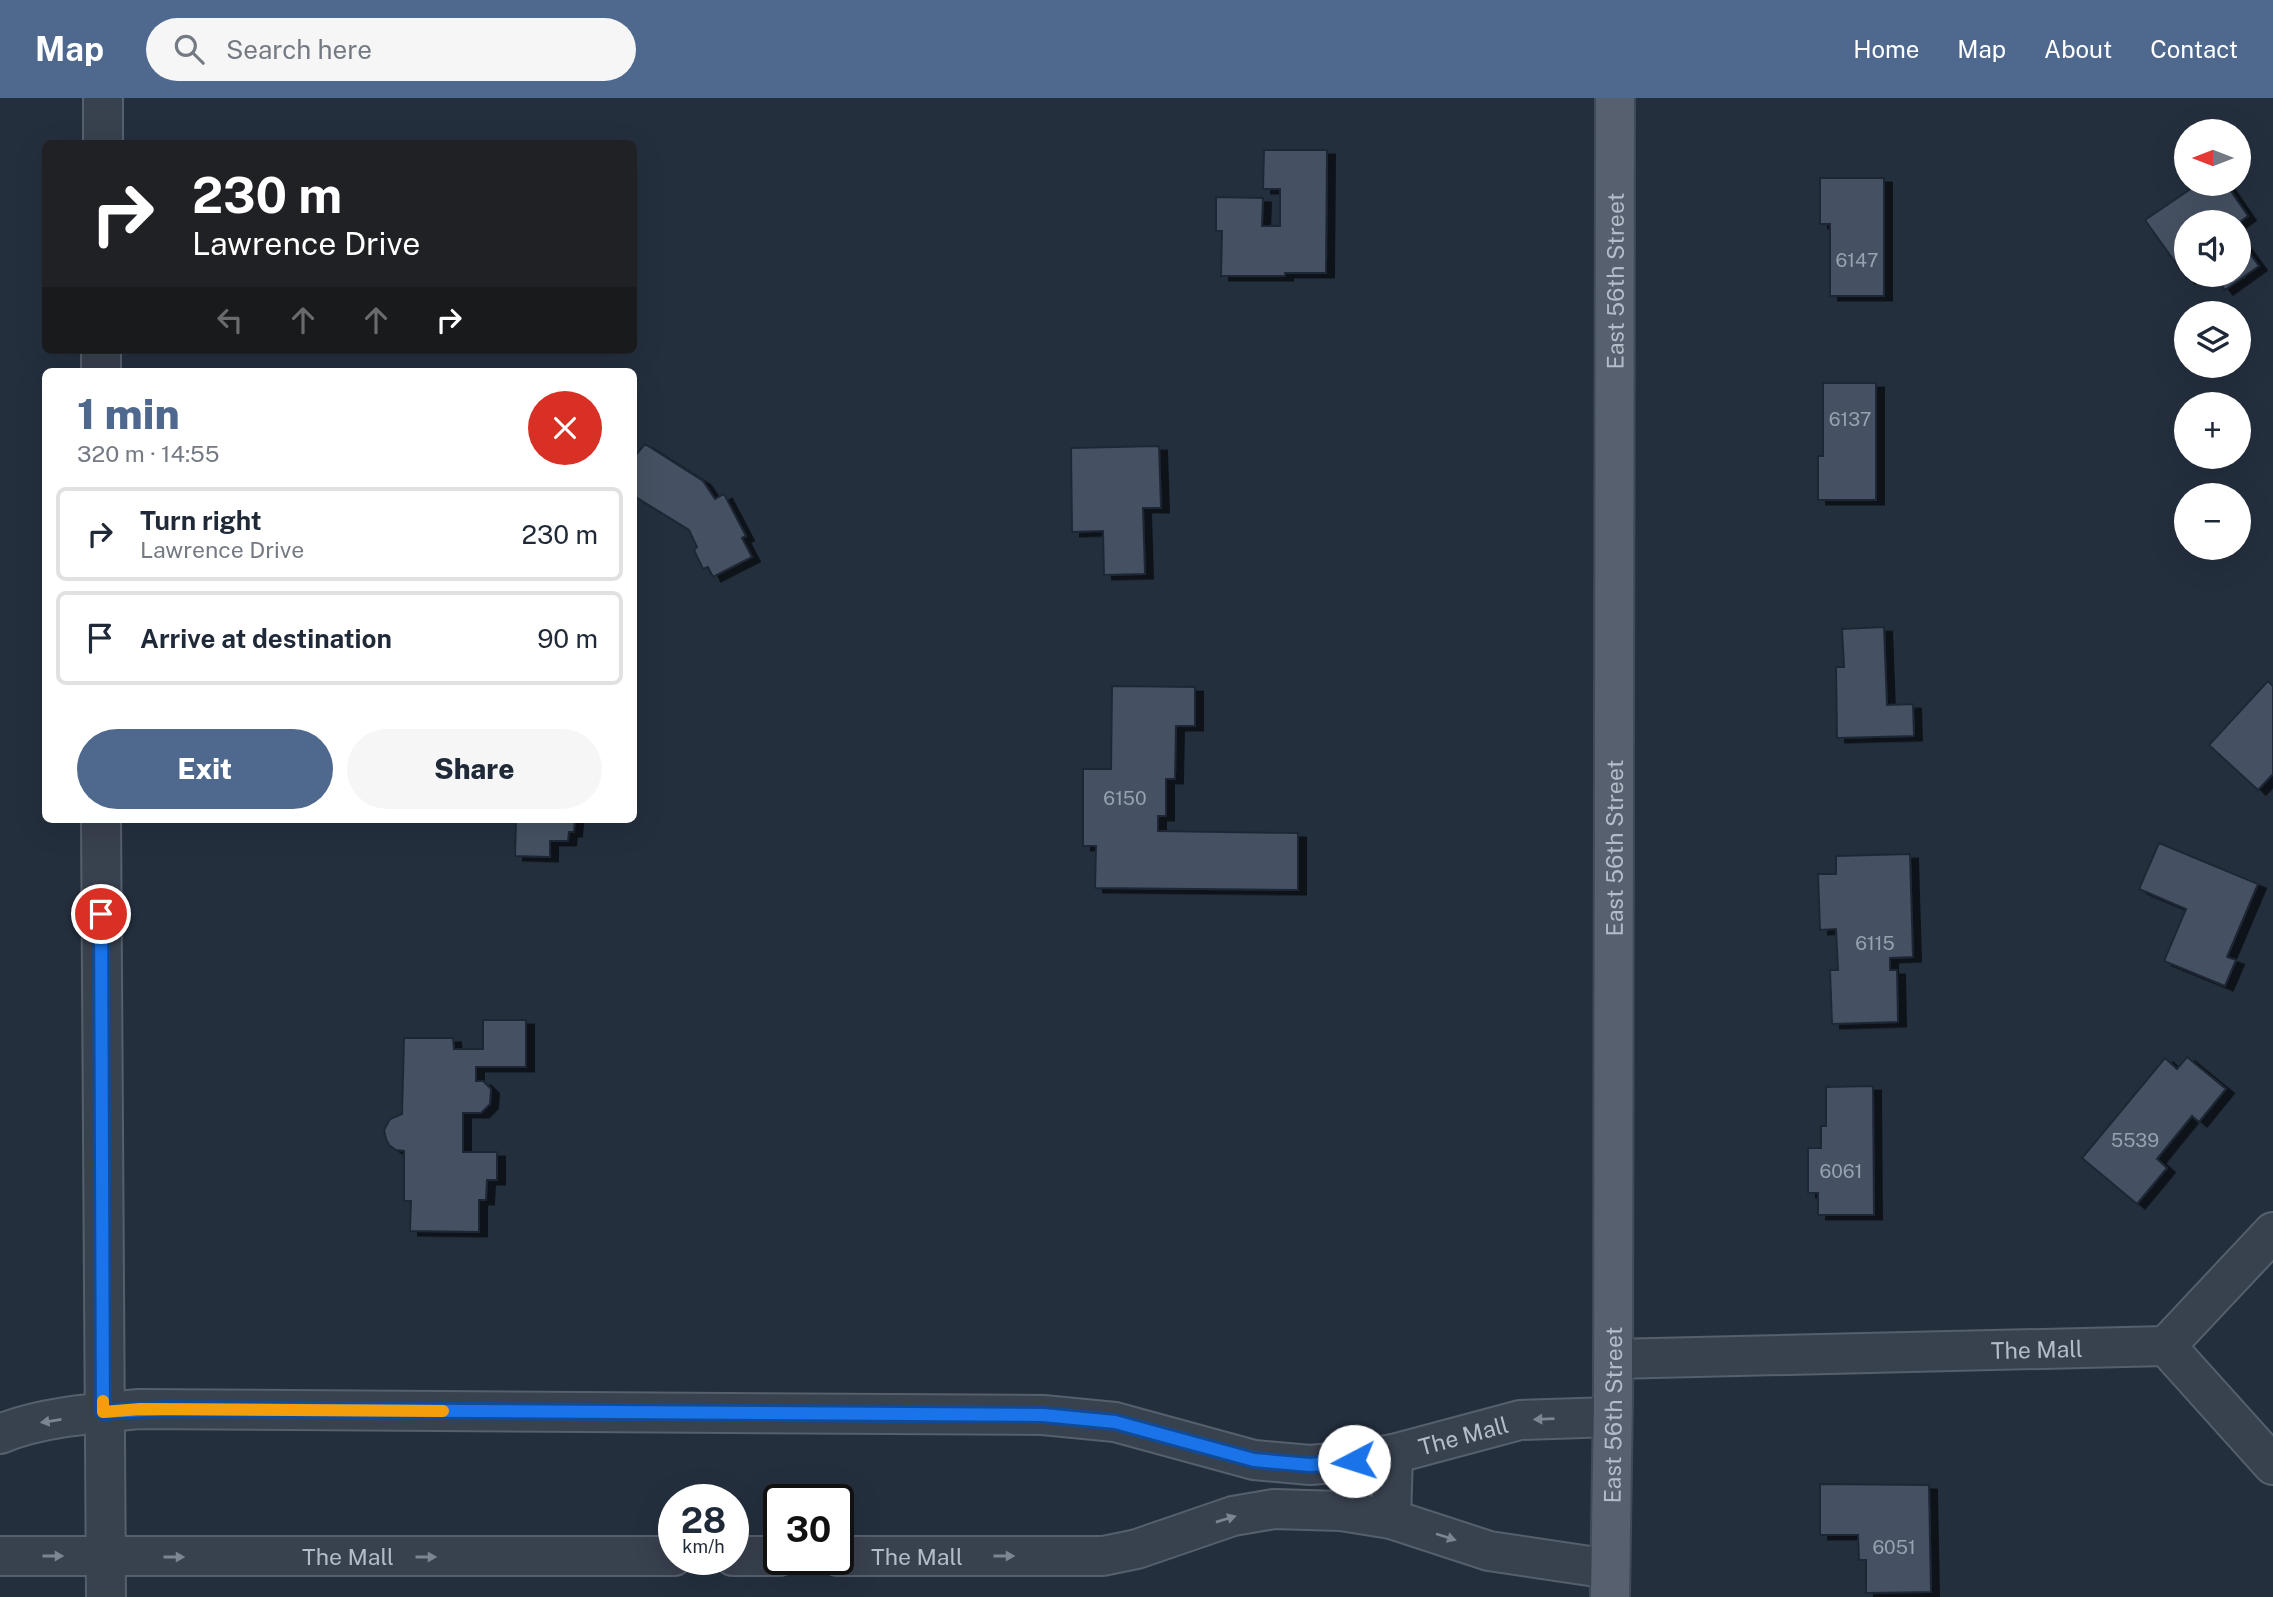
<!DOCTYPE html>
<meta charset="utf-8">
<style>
:root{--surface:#fff;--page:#f6f6f7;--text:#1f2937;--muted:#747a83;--line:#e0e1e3;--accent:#4f688e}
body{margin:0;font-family:"Public Sans",sans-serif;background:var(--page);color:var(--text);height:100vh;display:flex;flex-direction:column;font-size:26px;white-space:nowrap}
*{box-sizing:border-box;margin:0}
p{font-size:23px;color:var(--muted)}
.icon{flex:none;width:38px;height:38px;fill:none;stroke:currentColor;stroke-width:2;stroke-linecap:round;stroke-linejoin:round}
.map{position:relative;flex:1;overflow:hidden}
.details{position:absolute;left:42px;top:270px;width:595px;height:455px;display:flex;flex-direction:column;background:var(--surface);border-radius:10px;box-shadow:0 7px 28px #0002}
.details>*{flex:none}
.banner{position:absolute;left:42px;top:42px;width:595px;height:214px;border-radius:10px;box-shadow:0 7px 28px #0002;background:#202124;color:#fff;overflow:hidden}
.needle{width:46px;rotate:270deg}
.fabs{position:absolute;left:2174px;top:21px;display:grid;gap:14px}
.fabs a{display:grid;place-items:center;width:77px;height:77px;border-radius:50%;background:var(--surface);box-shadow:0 7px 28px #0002;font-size:35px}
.speed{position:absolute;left:658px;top:1386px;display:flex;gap:14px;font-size:35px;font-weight:700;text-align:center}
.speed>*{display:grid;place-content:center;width:91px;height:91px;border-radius:50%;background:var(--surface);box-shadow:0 7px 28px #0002;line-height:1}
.speed small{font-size:18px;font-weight:400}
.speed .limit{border:4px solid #111;border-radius:10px;background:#fff;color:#111}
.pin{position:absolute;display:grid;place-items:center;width:60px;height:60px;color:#fff;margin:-30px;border:4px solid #fff;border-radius:50%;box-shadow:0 2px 7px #0007}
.me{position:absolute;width:77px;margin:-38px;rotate:265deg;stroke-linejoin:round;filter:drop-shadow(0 0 5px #0008)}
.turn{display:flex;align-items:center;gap:24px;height:147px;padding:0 35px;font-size:32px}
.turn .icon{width:91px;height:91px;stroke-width:2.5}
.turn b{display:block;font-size:49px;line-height:60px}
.lanes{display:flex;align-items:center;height:66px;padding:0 35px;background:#0003;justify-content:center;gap:35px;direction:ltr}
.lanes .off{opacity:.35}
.round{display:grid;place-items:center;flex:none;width:74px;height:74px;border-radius:37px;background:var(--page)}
.headline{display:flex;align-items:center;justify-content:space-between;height:119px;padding:0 35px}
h1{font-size:42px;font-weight:800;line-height:52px;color:var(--accent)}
.primary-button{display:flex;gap:14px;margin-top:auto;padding:14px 35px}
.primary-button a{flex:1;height:80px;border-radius:42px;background:var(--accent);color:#fff;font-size:28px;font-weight:800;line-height:80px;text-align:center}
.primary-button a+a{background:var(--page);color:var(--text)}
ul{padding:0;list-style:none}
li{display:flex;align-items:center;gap:21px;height:94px;margin:0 14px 10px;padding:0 21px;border:4px solid var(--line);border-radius:10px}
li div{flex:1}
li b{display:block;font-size:26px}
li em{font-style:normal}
header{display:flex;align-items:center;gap:42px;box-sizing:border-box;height:98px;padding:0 35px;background:var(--accent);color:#fff}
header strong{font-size:33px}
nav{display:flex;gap:38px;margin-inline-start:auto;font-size:24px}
.search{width:490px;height:63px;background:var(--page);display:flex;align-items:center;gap:18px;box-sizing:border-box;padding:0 24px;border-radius:38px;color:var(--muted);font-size:26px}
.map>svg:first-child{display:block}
.building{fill:#455162;stroke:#1f2835;stroke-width:2;filter:url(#shadow)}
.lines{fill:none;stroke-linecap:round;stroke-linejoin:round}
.minor-casing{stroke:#565f6c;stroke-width:42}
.major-casing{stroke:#414a57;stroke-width:42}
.minor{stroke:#38414e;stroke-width:38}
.major{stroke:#56606e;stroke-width:38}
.oneway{fill:#7c8592}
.route-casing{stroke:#114b97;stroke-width:18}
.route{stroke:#1a73e8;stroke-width:12}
.slow{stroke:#f59e0b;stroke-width:12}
.labels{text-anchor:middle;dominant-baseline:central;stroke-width:7;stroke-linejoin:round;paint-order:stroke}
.number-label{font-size:19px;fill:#98a1af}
.street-label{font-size:23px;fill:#b4bcc9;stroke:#1d2633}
</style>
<header>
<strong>Map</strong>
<div class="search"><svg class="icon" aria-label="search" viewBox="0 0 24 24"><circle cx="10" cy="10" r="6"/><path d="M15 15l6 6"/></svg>Search here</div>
<nav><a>Home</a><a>Map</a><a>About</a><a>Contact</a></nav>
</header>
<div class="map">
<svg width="2273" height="1499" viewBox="0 0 2273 1499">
<defs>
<filter id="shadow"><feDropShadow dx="8" dy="4.5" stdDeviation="0" flood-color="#0009"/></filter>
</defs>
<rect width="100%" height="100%" fill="#242f3e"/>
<path class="building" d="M 1264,52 L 1327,52 L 1326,175 L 1285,175 L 1285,178 L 1221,178 L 1222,133 L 1216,133 L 1216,99 L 1263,100 L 1262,128 L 1280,128 L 1280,91 L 1263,91 Z
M 1820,80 L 1884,80 L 1884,198 L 1830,198 L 1830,126 L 1820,126 Z
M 2198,86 L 2226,86 L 2248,118 L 2238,125 L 2186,124 L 2186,177 L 2192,177 L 2187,181 L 2145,122 Z
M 2238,139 L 2259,168 L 2225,192 L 2214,177 L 2238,177 Z
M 1823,285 L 1876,285 L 1876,402 L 1818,402 L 1818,358 L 1823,358 Z
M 645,346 L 703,383 L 715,401 L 724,396 L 746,438 L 742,440 L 752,459 L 713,479 L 708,469 L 703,471 L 694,452 L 697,449 L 689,432 L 634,398 L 634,359 Z
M 1159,348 L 1161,410 L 1143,410 L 1145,476 L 1104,477 L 1103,433 L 1072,434 L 1071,350 Z
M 1884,529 L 1887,607 L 1913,606 L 1914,638 L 1837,640 L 1836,569 L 1844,569 L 1842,531 Z
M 2268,583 L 2273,588 L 2273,676 L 2258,692 L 2209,647 Z
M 1112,588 L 1195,589 L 1195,628 L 1176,628 L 1175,681 L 1166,681 L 1166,718 L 1158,718 L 1158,733 L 1298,735 L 1298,792 L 1095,790 L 1096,748 L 1083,748 L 1083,671 L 1111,671 Z
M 516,721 L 575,721 L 574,734 L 569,734 L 568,743 L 550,743 L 550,759 L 515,758 Z
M 2159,745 L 2258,786 L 2227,859 L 2236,862 L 2225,888 L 2164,863 L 2186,811 L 2139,791 Z
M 1910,756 L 1913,859 L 1890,860 L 1890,872 L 1897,872 L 1898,924 L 1832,926 L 1830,872 L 1838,872 L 1836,831 L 1820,832 L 1818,776 L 1836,776 L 1836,758 Z
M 483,922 L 526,922 L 526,969 L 476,969 L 476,983 L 483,983 L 491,991 L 490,1006 L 481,1015 L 463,1015 L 463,1054 L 497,1054 L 497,1082 L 487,1082 L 486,1102 L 479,1102 L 479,1134 L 410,1133 L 411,1103 L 404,1103 L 404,1053 L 396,1052 L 389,1047 L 386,1041 L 384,1032 L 390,1021 L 402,1016 L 404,940 L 453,940 L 454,951 L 483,951 Z
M 2187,959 L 2226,991 L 2199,1024 L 2192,1018 L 2157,1061 L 2167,1070 L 2137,1106 L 2082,1060 L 2165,960 L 2177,971 Z
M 1873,988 L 1874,1117 L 1818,1117 L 1818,1095 L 1808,1095 L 1808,1050 L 1821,1050 L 1821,1028 L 1826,1028 L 1826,989 Z
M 1820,1386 L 1929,1387 L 1931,1494 L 1866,1495 L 1866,1462 L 1859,1462 L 1858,1437 L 1820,1437 Z"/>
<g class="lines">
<defs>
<g id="minor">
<path d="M 103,46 L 103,0"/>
<path d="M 101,273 L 101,252"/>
<path d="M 101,721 L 106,1499"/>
<path d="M 2166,1248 L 2273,1367"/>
<path d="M 2166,1248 L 2273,1134"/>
<path id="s1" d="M 1613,1261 L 2166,1248"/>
<path id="s2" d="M 0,1336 C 41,1319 96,1315 140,1311 L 1043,1317 L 1115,1324 L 1254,1362 L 1310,1367 L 1354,1363 L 1393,1356 L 1520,1322 L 1612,1319"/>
<path d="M 1391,1421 L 1393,1356"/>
<path id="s3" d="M 0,1458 L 674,1458"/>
<path d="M 733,1458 L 779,1458"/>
<path id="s4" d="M 838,1458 L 1103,1458 L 1137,1451 L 1233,1418 L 1274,1411 L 1341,1413 L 1391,1421 L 1489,1453 L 1610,1471"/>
</g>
<g id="major">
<path id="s5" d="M 1610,1499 L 1613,1300 L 1615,0"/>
</g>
</defs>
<use href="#minor" class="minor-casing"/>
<use href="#major" class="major-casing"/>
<use href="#minor" class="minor"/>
<use href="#major" class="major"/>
</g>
<defs><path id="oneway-solid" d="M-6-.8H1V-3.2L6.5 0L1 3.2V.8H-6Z" transform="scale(1.75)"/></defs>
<g class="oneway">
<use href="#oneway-solid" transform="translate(1544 1321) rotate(178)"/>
<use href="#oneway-solid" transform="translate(51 1323) rotate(171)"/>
<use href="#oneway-solid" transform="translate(1226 1421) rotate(-17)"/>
<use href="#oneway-solid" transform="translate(1446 1439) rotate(18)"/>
<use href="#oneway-solid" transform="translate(53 1458)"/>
<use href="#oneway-solid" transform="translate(1004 1458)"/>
<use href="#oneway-solid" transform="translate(174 1459)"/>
<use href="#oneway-solid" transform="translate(426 1459)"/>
</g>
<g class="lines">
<defs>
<path id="route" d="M 101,816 L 103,1314 L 167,1311 L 1043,1317 L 1115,1324 L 1254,1362 L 1310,1367 L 1354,1363"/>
</defs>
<use href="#route" class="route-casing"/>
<use href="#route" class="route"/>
<path class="slow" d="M 103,1303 L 103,1314 L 140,1311 L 443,1313"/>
</g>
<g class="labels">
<g class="number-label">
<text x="1857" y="162">6147</text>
<text x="1850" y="321">6137</text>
<text x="1125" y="700">6150</text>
<text x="1875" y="845">6115</text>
<text x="2135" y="1042">5539</text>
<text x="1841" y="1073">6061</text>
<text x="1894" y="1449">6051</text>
</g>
<g class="street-label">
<text stroke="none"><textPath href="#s5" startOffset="1316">East 56th Street</textPath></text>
<text stroke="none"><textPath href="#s5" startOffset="749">East 56th Street</textPath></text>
<text stroke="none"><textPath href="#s1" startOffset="424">The Mall</textPath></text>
<text stroke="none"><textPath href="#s5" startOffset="182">East 56th Street</textPath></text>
<text stroke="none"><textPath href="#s2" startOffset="1475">The Mall</textPath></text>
<text stroke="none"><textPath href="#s4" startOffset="79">The Mall</textPath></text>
<text stroke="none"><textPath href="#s3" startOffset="348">The Mall</textPath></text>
</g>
</g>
</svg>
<div class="fabs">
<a><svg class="needle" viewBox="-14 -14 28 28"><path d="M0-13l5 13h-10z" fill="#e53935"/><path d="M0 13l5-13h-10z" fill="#747a83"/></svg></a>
<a><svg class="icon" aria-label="sound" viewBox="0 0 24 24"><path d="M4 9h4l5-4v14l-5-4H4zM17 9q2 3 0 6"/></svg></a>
<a><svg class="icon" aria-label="layers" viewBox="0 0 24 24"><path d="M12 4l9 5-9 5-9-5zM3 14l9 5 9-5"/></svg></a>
<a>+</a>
<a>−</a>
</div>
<div class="speed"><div>28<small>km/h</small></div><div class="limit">30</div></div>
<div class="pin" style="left:101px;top:816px;background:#d93025"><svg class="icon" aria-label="arrive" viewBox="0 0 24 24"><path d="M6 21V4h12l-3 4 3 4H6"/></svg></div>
<svg class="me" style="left:1354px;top:1363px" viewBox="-20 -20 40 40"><circle r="19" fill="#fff"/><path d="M0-13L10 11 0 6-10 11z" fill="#1a73e8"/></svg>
<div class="banner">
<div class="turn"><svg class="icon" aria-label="right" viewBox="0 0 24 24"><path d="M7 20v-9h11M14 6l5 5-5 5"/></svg><div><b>230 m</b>Lawrence Drive</div></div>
<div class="lanes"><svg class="icon off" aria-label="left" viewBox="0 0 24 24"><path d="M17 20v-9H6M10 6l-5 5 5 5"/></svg><svg class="icon off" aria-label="ahead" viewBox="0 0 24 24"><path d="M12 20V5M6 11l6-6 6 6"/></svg><svg class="icon off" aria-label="ahead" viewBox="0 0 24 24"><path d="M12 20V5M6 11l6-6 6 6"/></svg><svg class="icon" aria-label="right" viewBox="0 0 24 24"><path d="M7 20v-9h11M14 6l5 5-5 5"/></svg></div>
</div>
<section class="details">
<div class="headline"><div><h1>1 min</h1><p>320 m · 14:55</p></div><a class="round" style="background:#d93025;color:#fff"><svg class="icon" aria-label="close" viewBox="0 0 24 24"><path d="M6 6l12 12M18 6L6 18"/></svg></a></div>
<ul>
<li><svg class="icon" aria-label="right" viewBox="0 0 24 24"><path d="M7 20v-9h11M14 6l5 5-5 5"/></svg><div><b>Turn right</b><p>Lawrence Drive</p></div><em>230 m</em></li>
<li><svg class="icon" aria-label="arrive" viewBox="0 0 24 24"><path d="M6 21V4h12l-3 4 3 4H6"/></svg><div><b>Arrive at destination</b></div><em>90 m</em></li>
</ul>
<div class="primary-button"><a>Exit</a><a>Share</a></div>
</section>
</div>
